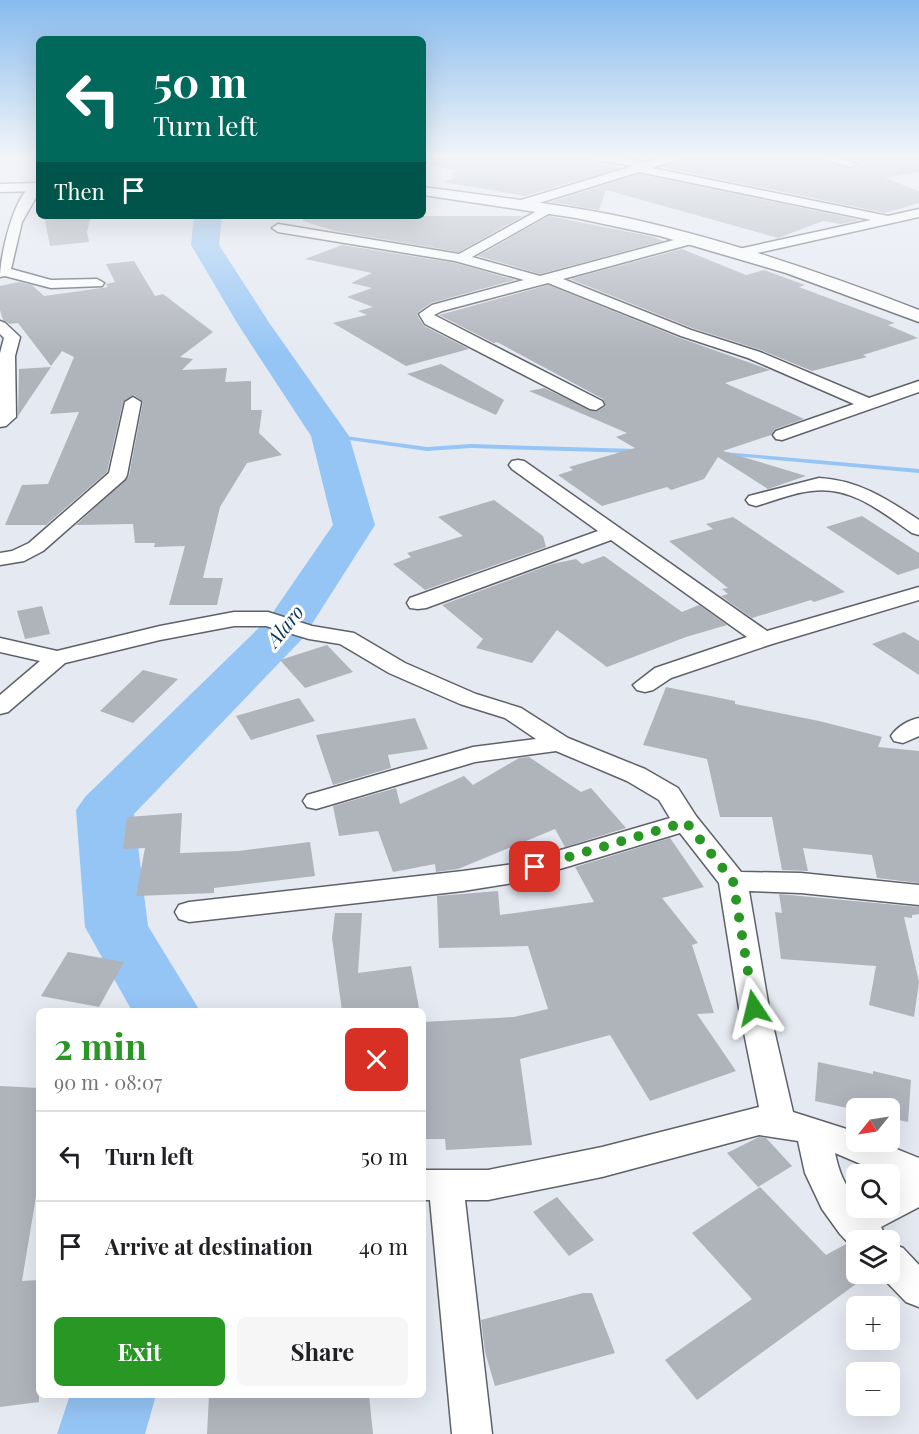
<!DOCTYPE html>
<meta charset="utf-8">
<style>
:root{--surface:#fff;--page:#f6f6f6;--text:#202124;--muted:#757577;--line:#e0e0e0;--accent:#289723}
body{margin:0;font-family:"Playfair Display",serif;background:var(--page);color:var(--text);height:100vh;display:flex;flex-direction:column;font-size:22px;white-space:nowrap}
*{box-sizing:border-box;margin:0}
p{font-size:20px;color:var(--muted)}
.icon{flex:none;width:33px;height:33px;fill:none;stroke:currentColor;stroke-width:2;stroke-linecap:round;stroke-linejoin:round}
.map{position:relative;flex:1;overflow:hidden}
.drawer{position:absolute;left:36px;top:1008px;width:390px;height:390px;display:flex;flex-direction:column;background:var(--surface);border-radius:9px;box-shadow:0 6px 24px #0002}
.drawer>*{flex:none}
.hud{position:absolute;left:36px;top:36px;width:390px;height:183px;border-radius:9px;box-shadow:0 6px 24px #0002;background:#00695c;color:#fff;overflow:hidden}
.needle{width:39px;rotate:240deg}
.fabs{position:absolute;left:846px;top:1098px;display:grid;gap:12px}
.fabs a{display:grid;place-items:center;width:54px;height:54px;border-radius:9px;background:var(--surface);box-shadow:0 6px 24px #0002;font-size:30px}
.pin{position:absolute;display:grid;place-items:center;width:51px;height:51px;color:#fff;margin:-26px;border-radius:12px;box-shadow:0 3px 9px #0006}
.me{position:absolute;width:66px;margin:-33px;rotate:350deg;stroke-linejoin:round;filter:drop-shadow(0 0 4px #0008)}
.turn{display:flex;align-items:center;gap:21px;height:126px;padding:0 18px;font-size:27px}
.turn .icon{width:78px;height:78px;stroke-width:2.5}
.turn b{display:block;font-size:42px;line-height:51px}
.then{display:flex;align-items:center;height:57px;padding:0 18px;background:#0003;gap:12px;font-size:22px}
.round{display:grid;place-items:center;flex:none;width:63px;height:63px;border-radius:9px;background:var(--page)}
.headline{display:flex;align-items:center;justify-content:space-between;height:102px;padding:0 18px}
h1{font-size:36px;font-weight:700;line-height:45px;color:var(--accent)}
.action{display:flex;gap:12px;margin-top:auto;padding:12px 18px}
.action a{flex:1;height:69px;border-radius:9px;background:var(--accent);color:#fff;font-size:24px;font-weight:700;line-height:69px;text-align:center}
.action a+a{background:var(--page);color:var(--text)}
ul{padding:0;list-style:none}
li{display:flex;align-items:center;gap:18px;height:90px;padding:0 18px;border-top:2px solid var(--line)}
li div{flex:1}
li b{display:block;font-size:22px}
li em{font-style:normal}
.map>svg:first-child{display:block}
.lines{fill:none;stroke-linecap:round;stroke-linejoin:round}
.stream{fill:#95c5f5;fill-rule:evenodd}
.river{fill:#95c5f5;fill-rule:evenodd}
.building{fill:#afb3ba}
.minor-casing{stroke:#5e6268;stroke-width:3}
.tertiary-casing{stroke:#5e6268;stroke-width:3}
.minor{fill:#fff;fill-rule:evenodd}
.tertiary{fill:#fff;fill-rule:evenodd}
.route{stroke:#289723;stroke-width:10;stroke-dasharray:0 18}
.labels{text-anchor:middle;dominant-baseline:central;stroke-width:6;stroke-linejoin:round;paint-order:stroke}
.water-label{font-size:20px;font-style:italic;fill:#09365c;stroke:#fff}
</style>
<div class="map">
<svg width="919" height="1434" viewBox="0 0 919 1434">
<rect width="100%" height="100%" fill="#e5e9f1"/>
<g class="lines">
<path class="stream" d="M 330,434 L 427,447 L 471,444 L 635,449 L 638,451 L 635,453 L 471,448 L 427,451 L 328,437 L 327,436 Z
M 724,452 L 919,469 L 919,473 L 722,455 L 721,454 Z"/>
<path class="river" d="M 194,216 L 222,216 L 219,245 L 270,324 L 349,436 L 375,525 L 303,638 L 134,814 L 148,926 L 200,1011 L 132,1011 L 85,927 L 76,810 L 85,797 L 269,618 L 333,525 L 311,436 L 239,326 L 191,245 Z
M 70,1395 L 156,1395 L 145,1434 L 57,1434 Z"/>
</g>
<path class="building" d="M 442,155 L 577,155 L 585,160 L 623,167 L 525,196 L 444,182 L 457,176 L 450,174 L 457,171 L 427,164 Z
M 688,155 L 809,155 L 850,169 L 858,166 L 859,163 L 836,155 L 919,155 L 919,172 L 885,178 L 919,191 L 919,203 L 885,213 L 661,167 L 686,159 Z
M 639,174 L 860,220 L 841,224 L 823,221 L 778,238 L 606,190 L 599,210 L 550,202 Z
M 44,216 L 91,216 L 87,232 L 89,242 L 50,246 Z
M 304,216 L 523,216 L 459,252 L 335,231 L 303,221 Z
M 549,216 L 654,237 L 663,241 L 540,274 L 478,256 Z
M 342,245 L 455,263 L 515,280 L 431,303 L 418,312 L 417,315 L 424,326 L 469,349 L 406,366 L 333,323 L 367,315 L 358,311 L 373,307 L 347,297 L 372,288 L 351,283 L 372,273 L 305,259 Z
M 682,249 L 746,275 L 764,270 L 805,285 L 799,287 L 895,323 L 888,325 L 918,338 L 863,355 L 867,357 L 812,371 L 761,350 L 692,328 L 570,279 Z
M 134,261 L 155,296 L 163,294 L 213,332 L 180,357 L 193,359 L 182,370 L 227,368 L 225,382 L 251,381 L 251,410 L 262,410 L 259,433 L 282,455 L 247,463 L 220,507 L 203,578 L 223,578 L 217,605 L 169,605 L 185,546 L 154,547 L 155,543 L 135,543 L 133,524 L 76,525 L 129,476 L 143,402 L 134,395 L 123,402 L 107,472 L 46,525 L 5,525 L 22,485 L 48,484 L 79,412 L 50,414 L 74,357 L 62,351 L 51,366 L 18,323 L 10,324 L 3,320 L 0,310 L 0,286 L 19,282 L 32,285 L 44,296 L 102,288 L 108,287 L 106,284 L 115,282 L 106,264 Z
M 548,285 L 680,338 L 770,370 L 725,383 L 804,419 L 775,429 L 771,435 L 723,451 L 806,476 L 768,489 L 718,457 L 704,479 L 671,490 L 667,487 L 602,506 L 558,475 L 573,470 L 569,467 L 635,448 L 616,437 L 627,433 L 529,391 L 544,388 L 596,412 L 606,406 L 603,399 L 497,342 L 494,343 L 439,315 Z
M 441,364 L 504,400 L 496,415 L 407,374 Z
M 51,367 L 18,416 L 19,369 Z
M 494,500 L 543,536 L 546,547 L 425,590 L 393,564 L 411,557 L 407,553 L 463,536 L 438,517 Z
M 862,516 L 919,553 L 919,568 L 898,575 L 826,527 Z
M 733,517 L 845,592 L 814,602 L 811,600 L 752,618 L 721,596 L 728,594 L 722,589 L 728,588 L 669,541 L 713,529 L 706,524 Z
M 604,556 L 682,612 L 699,605 L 727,625 L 686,637 L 607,667 L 557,630 L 532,663 L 476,648 L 483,639 L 442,605 L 552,564 L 576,559 L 582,564 Z
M 42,606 L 50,634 L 25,639 L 17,611 Z
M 904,632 L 919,641 L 919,675 L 872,644 Z
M 327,645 L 353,672 L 305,688 L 280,660 Z
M 143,670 L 178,679 L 133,723 L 100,711 Z
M 666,687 L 735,701 L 735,704 L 819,721 L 882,737 L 878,747 L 919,751 L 919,883 L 877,878 L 872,855 L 803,848 L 808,871 L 782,870 L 772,817 L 720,817 L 707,759 L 643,745 Z
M 299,698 L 315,721 L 251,740 L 236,716 Z
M 415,718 L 428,749 L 388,755 L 391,768 L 333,785 L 316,735 Z
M 529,757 L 581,792 L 591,788 L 626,828 L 565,847 L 555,829 L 458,869 L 436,872 L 435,864 L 393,872 L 378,831 L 339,836 L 333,806 L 396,788 L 400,804 L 464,776 L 473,785 L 519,758 Z
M 182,813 L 180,853 L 239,851 L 310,842 L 315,876 L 214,888 L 214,893 L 136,896 L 145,848 L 123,849 L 127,817 Z
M 670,838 L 704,887 L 662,898 L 698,943 L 692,945 L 714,1013 L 697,1014 L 736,1071 L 650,1101 L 610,1035 L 520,1059 L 532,1145 L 446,1150 L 445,1139 L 423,1139 L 423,1022 L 514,1017 L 548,1009 L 528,946 L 439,948 L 437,896 L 498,891 L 500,915 L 594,902 L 575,867 Z
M 779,894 L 919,907 L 919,914 L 912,915 L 912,918 L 904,917 L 919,982 L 914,1017 L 869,1005 L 876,966 L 781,959 L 775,912 L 782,913 Z
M 335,913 L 362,913 L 358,973 L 411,966 L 419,1008 L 393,1011 L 342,1011 L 332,938 Z
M 68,952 L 124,962 L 99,1007 L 41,996 Z
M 818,1062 L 873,1074 L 873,1071 L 911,1080 L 908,1122 L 890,1118 L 890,1108 L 856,1110 L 815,1101 Z
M 0,1086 L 39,1088 L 39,1178 L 22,1281 L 39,1280 L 39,1402 L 0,1407 Z
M 759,1137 L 766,1138 L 792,1166 L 758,1187 L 727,1153 Z
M 760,1187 L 826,1255 L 846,1244 L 856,1253 L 856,1284 L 697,1400 L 665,1360 L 752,1299 L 692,1233 Z
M 557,1197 L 594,1240 L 569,1256 L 533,1212 Z
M 583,1293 L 592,1293 L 615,1353 L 495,1386 L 485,1352 L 481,1320 Z
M 209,1395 L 369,1395 L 373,1434 L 207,1434 Z"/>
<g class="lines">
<defs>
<path id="minor" d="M 423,155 L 440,155 L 423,162 Z
M 579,155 L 605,155 L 645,162 L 670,155 L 686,155 L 685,157 L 652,168 L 888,216 L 919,209 L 919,217 L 739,257 L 734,256 L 732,253 L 734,250 L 871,220 L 639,172 L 526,207 L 518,207 L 518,201 L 633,166 L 585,158 Z
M 811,155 L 829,155 L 857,164 L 851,167 Z
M 35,184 L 39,185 L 39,192 L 22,222 L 11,269 L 51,280 L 97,279 L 104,283 L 102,286 L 51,288 L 5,276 L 0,277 C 0,257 14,191 35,184 Z
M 548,205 L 552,206 L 554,209 L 552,212 L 472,257 L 540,276 L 685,237 L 695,237 L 697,240 L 695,243 L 563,279 L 691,330 L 760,352 L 869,398 L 919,381 L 919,392 L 782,440 L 776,439 L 773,435 L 776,431 L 854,404 L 748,358 L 681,336 L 548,283 L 442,311 L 434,315 L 602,401 L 604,405 L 596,410 L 590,409 L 425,324 L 419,314 L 432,305 L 524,280 L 455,261 L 278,232 L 272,228 L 278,224 L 459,254 Z
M 0,321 L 5,323 L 20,337 L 15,356 L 16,417 L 6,426 L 0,427 L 0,353 L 4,338 L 0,334 Z
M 133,397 L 141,402 L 127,475 L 125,479 L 43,551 L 24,561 L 0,565 L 0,553 L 12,551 L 29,543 L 109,473 L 125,402 Z
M 518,460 L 524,461 L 767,631 L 919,587 L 919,600 L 772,644 L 671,678 L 653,690 L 645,692 L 637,690 L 633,685 L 655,668 L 747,637 L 611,540 L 426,608 L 418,609 L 410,608 L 407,603 L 410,598 L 598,531 L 512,469 L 509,465 L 512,461 Z
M 819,478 C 858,480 887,499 919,520 L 919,535 L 912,533 C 882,512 850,485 811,491 C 792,493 774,501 756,506 L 749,504 L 746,500 L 749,496 Z
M 234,612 L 268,612 L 312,626 L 354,633 L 405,663 L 476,694 L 521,708 L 568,738 L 645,769 L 678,788 L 696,816 L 741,872 L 801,873 L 919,885 L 919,905 L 801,893 L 749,891 L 769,1008 L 793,1112 L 856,1132 L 856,1142 L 879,1142 L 919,1158 L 919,1207 L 881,1227 L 888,1240 L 856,1240 L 856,1251 L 840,1234 L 822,1209 L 805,1173 L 798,1141 L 759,1135 L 602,1177 L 488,1200 L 465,1200 L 492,1434 L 452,1434 L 430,1200 L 423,1200 L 423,1170 L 488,1170 L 602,1147 L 759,1107 L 739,1008 L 719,883 L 680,833 L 513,883 L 463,891 L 189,922 L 179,919 L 175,912 L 179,905 L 189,902 L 463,871 L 513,864 L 670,818 L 659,800 L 627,781 L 556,751 L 475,762 L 316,809 L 307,807 L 303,801 L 307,795 L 473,747 L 536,739 L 505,718 L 460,704 L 389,673 L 340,644 L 309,639 L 266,626 L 234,626 L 160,640 L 65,663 L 8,712 L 0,714 L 0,695 L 40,661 L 0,652 L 0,638 L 57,651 L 160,626 ZM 835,1153 L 884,1174 L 890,1174 L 890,1177 L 900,1182 L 890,1188 L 890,1208 L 856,1208 L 856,1199 C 844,1184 839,1172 835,1153 Z
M 919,718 L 919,736 L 903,743 L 894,741 L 891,736 C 897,727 908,720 919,718 Z
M 890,1243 L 903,1248 L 919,1265 L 919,1307 L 906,1302 L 879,1274 L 890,1274 Z"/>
<path id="tertiary" d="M 39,183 L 39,191 L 0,192 L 0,184 Z
M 423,187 C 488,196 553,203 618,216 C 721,238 821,272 919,310 L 919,322 L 786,273 L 660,236 L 576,218 L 423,195 Z"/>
</defs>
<use href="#minor" class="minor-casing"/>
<use href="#tertiary" class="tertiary-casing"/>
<use href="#minor" class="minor"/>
<use href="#tertiary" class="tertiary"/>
</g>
<linearGradient id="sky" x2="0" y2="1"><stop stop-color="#87bbed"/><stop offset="0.44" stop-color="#f3f5f9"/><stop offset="1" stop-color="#f3f5f9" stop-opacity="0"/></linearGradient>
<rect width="919" height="356" fill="url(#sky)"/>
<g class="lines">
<path class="route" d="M 535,867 L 686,822 L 733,881 L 754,1008"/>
</g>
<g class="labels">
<g class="water-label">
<text transform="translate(284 625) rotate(-51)">Alaro</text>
</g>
</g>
</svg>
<div class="fabs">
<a><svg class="needle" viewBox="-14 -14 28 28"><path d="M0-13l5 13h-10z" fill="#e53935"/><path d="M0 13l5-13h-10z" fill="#757577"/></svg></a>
<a><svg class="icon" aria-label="search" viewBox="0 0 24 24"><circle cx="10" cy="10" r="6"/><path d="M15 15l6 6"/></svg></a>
<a><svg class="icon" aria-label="layers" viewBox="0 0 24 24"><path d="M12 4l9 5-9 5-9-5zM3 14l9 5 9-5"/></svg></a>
<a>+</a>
<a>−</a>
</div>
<div class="pin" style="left:535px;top:867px;background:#d93025"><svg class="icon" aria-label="arrive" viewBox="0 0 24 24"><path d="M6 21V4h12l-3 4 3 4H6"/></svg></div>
<svg class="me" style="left:754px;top:1008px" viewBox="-20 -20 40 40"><path d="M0-17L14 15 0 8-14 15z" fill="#289723" stroke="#fff" stroke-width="4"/></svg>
<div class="hud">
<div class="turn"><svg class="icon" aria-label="left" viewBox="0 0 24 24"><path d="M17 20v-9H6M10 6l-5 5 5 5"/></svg><div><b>50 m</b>Turn left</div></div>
<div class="then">Then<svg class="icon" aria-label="arrive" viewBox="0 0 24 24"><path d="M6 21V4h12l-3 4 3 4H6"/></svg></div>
</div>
<section class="drawer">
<div class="headline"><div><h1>2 min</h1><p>90 m · 08:07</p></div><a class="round" style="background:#d93025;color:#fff"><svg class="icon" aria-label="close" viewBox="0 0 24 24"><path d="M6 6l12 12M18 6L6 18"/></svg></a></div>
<ul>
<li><svg class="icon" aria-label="left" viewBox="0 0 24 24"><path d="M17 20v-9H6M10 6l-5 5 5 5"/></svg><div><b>Turn left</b></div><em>50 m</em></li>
<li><svg class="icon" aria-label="arrive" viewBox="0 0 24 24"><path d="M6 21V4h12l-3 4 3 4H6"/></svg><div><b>Arrive at destination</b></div><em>40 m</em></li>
</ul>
<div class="action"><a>Exit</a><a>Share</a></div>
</section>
</div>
